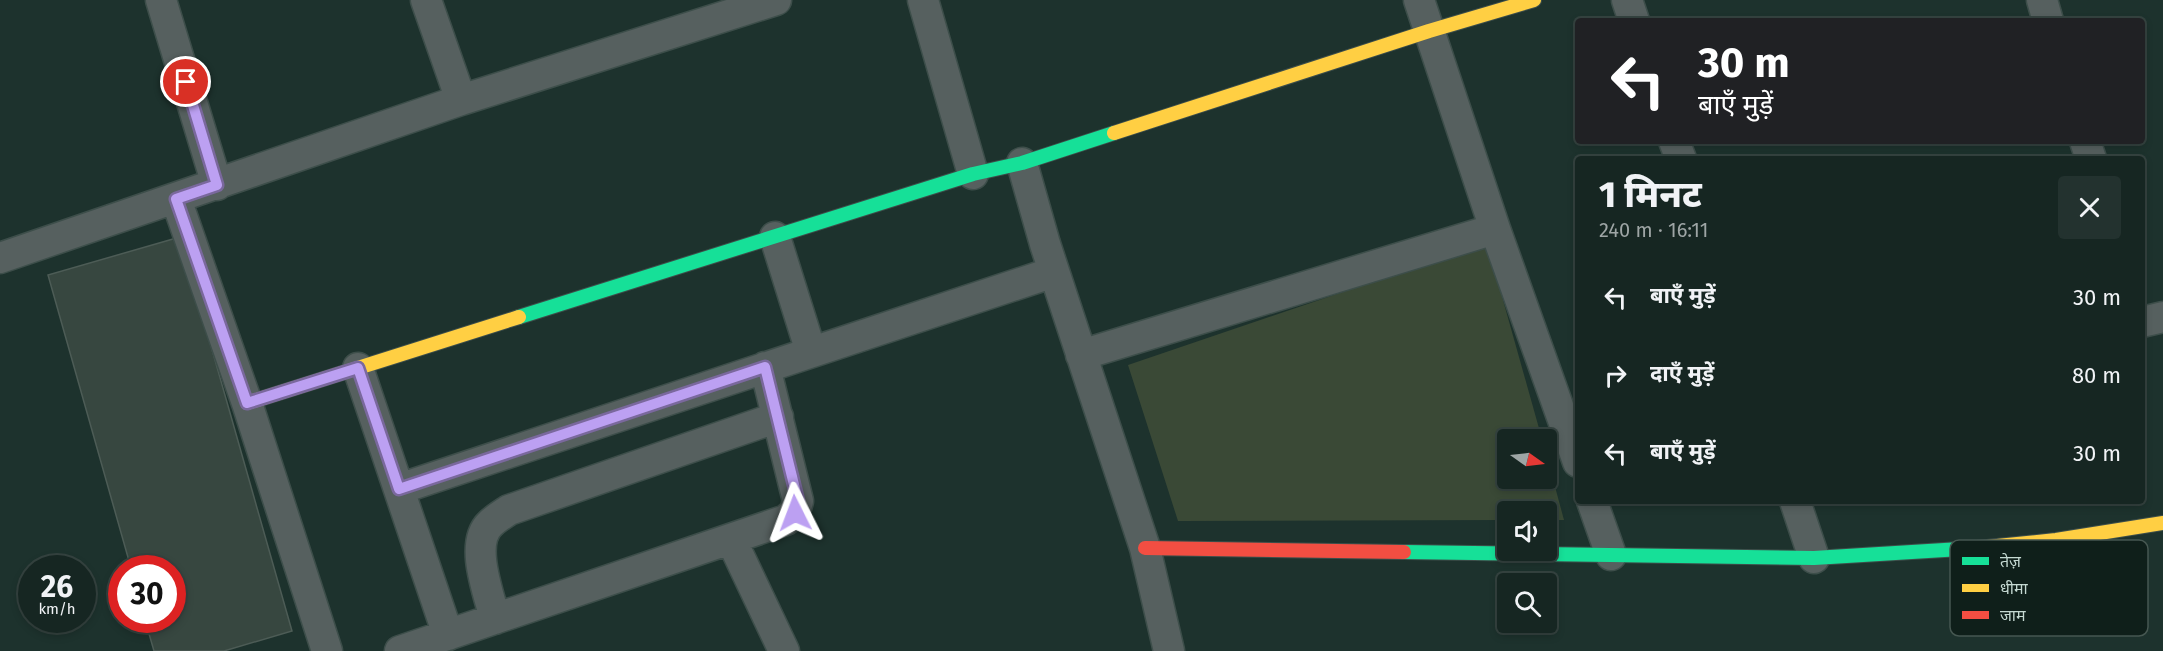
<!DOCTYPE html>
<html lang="hi">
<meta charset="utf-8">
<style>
:root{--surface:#162622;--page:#23322f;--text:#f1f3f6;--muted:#9ea5a5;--line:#354340}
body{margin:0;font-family:"Fira Sans","Noto Sans Devanagari",sans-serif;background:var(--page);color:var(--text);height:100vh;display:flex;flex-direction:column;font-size:22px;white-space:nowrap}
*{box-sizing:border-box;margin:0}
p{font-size:20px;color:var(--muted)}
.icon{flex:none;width:33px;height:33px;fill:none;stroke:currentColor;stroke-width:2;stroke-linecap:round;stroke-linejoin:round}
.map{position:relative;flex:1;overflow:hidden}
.sheet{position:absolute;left:1575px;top:156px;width:570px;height:348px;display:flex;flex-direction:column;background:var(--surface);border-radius:6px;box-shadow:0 3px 9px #0003,0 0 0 2px var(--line)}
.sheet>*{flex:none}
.top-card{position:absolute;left:1575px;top:18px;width:570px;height:126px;border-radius:6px;box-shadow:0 3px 9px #0003,0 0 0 2px var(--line);background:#202124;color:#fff;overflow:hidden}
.needle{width:39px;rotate:104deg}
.tools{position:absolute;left:1497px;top:429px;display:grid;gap:12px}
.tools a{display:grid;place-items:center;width:60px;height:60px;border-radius:6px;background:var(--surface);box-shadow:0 3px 9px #0003,0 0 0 2px var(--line);font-size:30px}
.speed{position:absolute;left:18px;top:555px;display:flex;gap:12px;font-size:30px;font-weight:700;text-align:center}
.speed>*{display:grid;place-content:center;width:78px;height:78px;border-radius:50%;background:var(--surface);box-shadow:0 3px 9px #0003,0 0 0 2px var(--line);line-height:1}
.speed small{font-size:15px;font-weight:400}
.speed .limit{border:9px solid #d22;background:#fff;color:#111}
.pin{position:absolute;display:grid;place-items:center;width:51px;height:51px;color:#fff;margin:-26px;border:3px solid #fff;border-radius:50%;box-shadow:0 2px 6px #0007}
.me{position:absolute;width:66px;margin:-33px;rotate:357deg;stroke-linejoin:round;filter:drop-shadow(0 0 4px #0008)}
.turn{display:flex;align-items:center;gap:21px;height:126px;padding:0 24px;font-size:27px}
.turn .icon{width:78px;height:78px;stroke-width:2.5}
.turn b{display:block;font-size:42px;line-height:51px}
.round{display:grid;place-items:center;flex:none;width:63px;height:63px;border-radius:6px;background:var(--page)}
.headline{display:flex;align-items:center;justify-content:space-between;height:102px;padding:0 24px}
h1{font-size:36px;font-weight:800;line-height:45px}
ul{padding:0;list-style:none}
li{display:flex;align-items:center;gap:18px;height:78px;padding:0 24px}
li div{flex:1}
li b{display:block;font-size:22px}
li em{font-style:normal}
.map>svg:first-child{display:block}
.green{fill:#3a4936}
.building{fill:#374740;stroke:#4d5c56;stroke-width:1.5}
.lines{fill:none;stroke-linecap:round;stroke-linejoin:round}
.street-casing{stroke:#3d4e4a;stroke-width:33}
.fast-casing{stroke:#3d4e4a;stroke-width:16}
.slow-casing{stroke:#3d4e4a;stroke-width:16}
.jam-casing{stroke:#3d4e4a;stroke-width:16}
.street{stroke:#56605f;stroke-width:30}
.fast{stroke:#16e098;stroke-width:14}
.slow{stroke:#ffcf43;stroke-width:14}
.jam{stroke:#f24e42;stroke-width:14}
.route-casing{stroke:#7a689d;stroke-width:15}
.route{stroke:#bca0f2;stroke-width:10}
.key{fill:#0f1f1a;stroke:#465751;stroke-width:1.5}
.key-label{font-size:16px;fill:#c5d9d2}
</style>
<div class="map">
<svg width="2163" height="651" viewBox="0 0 2163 651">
<rect width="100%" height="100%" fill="#1d322d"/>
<path class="green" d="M 1487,243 L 1542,439 L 1508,440 L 1508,478 L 1546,478 L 1547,457 L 1564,520 L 1547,520 L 1546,512 L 1508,512 L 1507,520 L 1178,521 L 1128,365 Z"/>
<path class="building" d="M 180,237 L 292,631 L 224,651 L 154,651 L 145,620 L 172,620 L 172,568 L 131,568 L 48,275 Z"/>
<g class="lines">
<defs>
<path id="street" d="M 161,0 L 217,185
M 426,0 L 461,100
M 923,0 L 973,174
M 1419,0 L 1495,229 L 1578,462
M 1627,0 L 1634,21
M 2042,0 L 2048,21
M 1674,141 L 1681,159
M 2085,141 L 2091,159
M 1022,163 L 1045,244 L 1145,548 L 1169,651
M 176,199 L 247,403 L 327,651
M 775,237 L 811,352
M 0,258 L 461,100 L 776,0
M 2142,322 L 2163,317
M 1081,355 L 1495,229
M 358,368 L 448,635
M 399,489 L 1054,272
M 1592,501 L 1611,555
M 1795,501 L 1814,558
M 731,539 L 784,651
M 495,619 C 489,594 469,544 490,524 C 496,518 503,514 509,510 L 778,417
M 400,651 L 786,520 L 795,512 L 798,501 L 765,367"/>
<path id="fast" d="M 519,317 L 973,174 L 1022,163 L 1114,133
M 1404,552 L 1814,558 L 1977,548"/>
<path id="slow" d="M 1114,133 L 1429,31 L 1534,0
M 247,403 L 519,317
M 1977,548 L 2056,540 L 2163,523"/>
<path id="jam" d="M 1145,548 L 1404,552"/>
</defs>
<use href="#street" class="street-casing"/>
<use href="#fast" class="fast-casing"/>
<use href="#slow" class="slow-casing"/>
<use href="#jam" class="jam-casing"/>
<use href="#street" class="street"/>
<use href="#fast" class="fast"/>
<use href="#slow" class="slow"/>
<use href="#jam" class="jam"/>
</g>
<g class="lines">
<defs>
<path id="route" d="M 186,82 L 217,185 L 176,199 L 247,403 L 358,368 L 399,489 L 765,367 L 798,501 L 795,513"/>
</defs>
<use href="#route" class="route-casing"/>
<use href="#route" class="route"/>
</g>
<rect x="1950" y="540" width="198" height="96" rx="9" class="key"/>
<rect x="1962" y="557" width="27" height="8" fill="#16e098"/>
<rect x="1962" y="584" width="27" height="8" fill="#ffcf43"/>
<rect x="1962" y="611" width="27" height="8" fill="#f24e42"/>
<g class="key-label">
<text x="2000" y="567">तेज़</text>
<text x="2000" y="594">धीमा</text>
<text x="2000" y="621">जाम</text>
</g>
</svg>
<div class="tools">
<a><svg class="needle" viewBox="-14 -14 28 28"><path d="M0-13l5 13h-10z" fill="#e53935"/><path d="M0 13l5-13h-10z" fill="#9ea5a5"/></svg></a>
<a><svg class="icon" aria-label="sound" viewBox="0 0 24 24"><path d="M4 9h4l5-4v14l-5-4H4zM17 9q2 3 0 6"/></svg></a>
<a><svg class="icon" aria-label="search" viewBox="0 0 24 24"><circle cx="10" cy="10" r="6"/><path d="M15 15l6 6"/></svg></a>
</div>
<div class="speed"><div>26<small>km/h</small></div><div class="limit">30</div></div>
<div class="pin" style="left:186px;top:82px;background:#d93025"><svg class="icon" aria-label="arrive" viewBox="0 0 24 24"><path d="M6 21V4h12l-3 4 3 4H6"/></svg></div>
<svg class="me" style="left:795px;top:513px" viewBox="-20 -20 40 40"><path d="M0-17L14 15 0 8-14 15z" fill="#bca0f2" stroke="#fff" stroke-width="4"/></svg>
<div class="top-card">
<div class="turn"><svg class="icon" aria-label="left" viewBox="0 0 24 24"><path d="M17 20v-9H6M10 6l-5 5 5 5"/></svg><div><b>30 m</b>बाएँ मुड़ें</div></div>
</div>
<section class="sheet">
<div class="headline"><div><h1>1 मिनट</h1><p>240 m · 16:11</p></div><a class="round"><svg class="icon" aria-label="close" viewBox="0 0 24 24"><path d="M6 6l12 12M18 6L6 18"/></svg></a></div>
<ul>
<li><svg class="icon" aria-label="left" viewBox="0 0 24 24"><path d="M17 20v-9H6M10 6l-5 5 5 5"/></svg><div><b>बाएँ मुड़ें</b></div><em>30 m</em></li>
<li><svg class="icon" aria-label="right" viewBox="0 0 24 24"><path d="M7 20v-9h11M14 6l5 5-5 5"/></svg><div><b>दाएँ मुड़ें</b></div><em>80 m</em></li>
<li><svg class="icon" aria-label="left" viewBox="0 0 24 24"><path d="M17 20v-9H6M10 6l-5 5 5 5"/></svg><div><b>बाएँ मुड़ें</b></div><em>30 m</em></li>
</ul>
</section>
</div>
